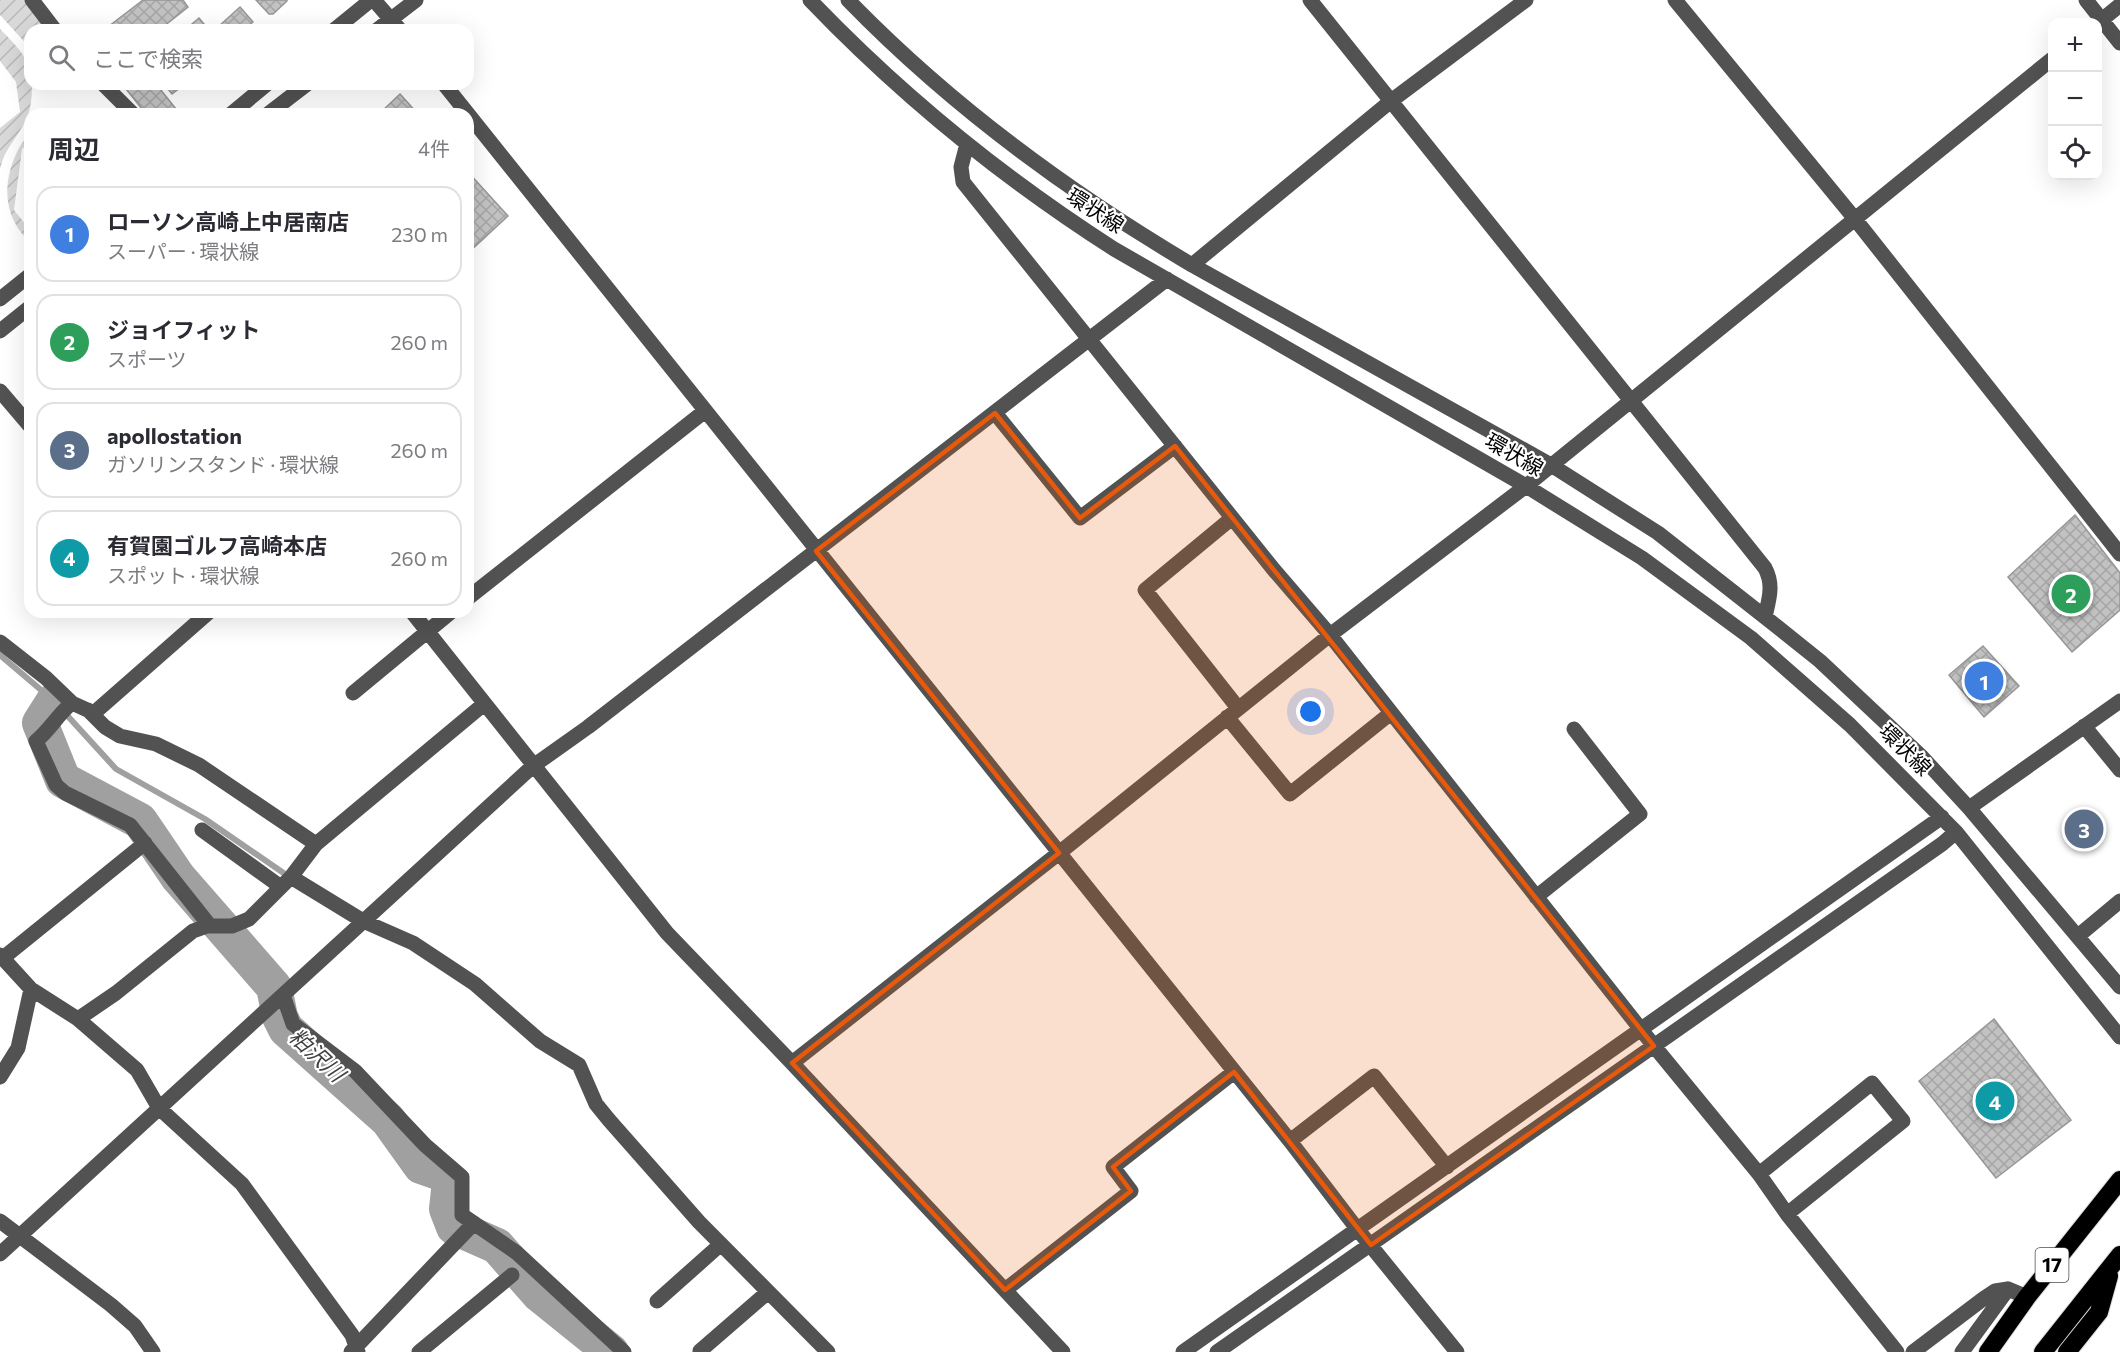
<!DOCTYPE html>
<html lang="ja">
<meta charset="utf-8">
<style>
body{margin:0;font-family:Commissioner,"Noto Sans JP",sans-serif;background:#f2f2f3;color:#2b2b33}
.controls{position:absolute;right:18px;top:18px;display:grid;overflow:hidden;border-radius:12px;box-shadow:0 6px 24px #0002}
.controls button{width:54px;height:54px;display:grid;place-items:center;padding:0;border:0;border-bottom:2px solid #e1e1e2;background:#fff;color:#2b2b33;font:30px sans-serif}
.you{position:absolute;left:1311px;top:712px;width:21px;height:21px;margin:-15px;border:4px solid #fff;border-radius:50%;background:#1a73e8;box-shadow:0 0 0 9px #1a73e833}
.badge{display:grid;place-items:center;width:39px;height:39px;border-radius:50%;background:#111827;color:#fff;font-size:20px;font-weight:700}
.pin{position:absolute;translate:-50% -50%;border:3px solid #fff;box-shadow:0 2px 6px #0006}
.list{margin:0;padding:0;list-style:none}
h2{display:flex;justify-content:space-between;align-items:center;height:78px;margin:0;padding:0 24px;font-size:26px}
h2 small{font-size:20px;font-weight:400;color:#7c7c81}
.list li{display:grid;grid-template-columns:39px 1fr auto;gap:18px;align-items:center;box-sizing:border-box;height:96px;margin:0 12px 12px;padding:0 12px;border:2px solid #e1e1e2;border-radius:18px}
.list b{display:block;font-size:22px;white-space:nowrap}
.list p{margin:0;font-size:20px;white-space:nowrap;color:#7c7c81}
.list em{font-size:20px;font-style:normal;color:#7c7c81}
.icon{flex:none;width:33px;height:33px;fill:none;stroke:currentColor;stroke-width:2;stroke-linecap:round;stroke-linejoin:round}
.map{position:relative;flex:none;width:2120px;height:1352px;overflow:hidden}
.search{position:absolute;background:#fff;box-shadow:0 6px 24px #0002;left:24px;top:24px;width:450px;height:66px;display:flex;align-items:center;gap:15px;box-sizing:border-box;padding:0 21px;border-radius:18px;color:#7c7c81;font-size:22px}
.panel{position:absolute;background:#fff;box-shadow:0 6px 24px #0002;left:24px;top:108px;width:450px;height:510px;border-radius:18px}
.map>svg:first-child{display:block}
.garden{fill:url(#garden-furrows)}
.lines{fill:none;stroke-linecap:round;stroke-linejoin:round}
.stream{stroke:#a0a0a0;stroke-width:6}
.river{stroke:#a0a0a0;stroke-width:36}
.building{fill:url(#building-cross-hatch);stroke:#969696;stroke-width:1.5}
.highway-casing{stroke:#dbdbdb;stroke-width:20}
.minor{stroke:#525252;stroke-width:15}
.highway{stroke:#000;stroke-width:18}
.marked{fill:#e8590c;fill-opacity:0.2;stroke:#e8590c;stroke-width:4.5;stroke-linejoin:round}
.labels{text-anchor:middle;stroke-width:4.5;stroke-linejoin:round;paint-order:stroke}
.shield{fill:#fff;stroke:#4c4c4c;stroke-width:1.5}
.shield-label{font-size:20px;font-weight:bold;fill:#000}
.street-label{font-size:21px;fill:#000;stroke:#fff}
.water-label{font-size:22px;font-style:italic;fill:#414141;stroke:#fff}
</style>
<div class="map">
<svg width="2120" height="1352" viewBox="0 0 2120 1352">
<defs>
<pattern id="garden-furrows" width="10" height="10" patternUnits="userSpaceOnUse" patternTransform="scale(1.5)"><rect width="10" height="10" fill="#d9d9d9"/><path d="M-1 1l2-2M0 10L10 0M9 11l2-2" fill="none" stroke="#b8b8b8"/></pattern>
<pattern id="building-cross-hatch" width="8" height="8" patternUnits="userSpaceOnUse" patternTransform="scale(1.5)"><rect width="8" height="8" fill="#c2c2c2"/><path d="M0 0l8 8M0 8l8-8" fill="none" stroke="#a5a5a5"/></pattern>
</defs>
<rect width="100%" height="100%" fill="#fff"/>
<path class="garden" d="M0,0h26l23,30h-19v18l-30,-33z
M0,29c9,9 18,18 25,29 9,13 9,47 1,62 -8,17 -22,29 -26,49v-41l20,-16 -4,-30 -16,-21z
M30,132v10l-8,7 -8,61 16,20v3l-5,4c-22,-24 -22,-56 -8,-85 3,-7 9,-13 13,-20z"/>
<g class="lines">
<path class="stream" d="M0,655l54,46 62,68 89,50 80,55"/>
<path class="river" d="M54,701l-14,22 23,57 77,41 38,56 96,110 6,30 6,12 102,91 33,46 20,7 9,8 -3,28 7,18 43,19 42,48 72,58"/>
</g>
<path class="building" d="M143,0h40l5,7 -29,23h-55z
M256,0h31v1l-14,13h-4z
M240,7l13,15 -9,8h-22l-3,-4z
M199,18l10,12h-24z
M122,84h34l20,25 -6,5h-24z
M164,84h21l-13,10z
M400,94l18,20h-39z
M468,172l40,44 -40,37z
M2075,515l45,58v37l-48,42 -64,-75z
M1983,646l36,40 -35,31 -35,-42z
M1994,1019l77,101 -75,58 -77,-97z"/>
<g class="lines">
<defs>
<path id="highway" d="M1988,1352l39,-55 93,-117
M2043,1352l77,-97
M2067,1352l32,-40 10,-36"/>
</defs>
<use href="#highway" class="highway-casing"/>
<path class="minor" d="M32,0l23,30
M374,0l26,30
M810,0c91,95 193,178 304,249l412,237 116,72 109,80 99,87 106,107 164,205
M848,0c102,105 219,191 344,265l359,200 107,68 107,84 55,44 102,96 47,51 151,179
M1310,0l455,568c9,17 4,31 0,49
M1675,0l180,219 265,335
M2086,0l34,43
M2098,23l22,-18
M334,30l37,-30
M377,30l39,-30
M103,84l30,30
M444,84l24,30
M231,114l36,-30
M268,114l39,-30
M468,114l822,1027 68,89 99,122
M967,144l-6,23 2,15 311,388 56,65 324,411 105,128 28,40 110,138
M1192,265l199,-164 135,-101
M0,299l30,-24
M0,331l30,-24
M0,391l30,35
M995,413l85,105 95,-72
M1232,518l-87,72 93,118
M468,598l237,-187
M412,612l255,321 125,130 271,289
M0,642l46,36 26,25 22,10 115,-101
M353,693l98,-81
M72,703c-15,12 -21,26 -36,38l20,44 9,8 65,32 80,101
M88,710l17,17 15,9 36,8 43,21 117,79
M1227,717l63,77 101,-81
M2084,726l36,44
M1969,808l151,-107
M202,830l79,57
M291,877l25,-33 168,-140
M1536,897l104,-83 -66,-85
M2078,936l42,-35
M0,955l31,34 47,30 59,51 22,38 83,76 110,151 6,17
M3,958l142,-115
M283,995l10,29 62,47 70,74 37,32v38l55,38 107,99
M78,1019l38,-26 77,-62 14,-5h25l17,-7 42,-42 72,44 50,22 62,41 65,57 39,24 17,39 13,16 90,102 129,130
M792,1063l267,-210 271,-218 196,-149 526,-427
M0,1077l18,-29 13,-59
M1290,1141l84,-65 73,91
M1759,1174l113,-91 31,38 -116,93
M0,1221l111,84 24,21 18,26
M0,1254l533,-488 55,-39 579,-448
M1005,1290l126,-99 -18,-24 121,-95
M657,1301l64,-57
M700,1351l68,-59
M351,1352l123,-129
M419,1352l93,-77
M1183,1352l759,-535
M1217,1352l725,-508 14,-12
M1913,1352l70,-53 12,-8 13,-2
M1962,1352l46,-63 19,8"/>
<use href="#highway" class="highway"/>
</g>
<path class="marked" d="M995,413l85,105 95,-72 479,600 -283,199 -137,-173 -121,95 18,24 -126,99 -213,-227 267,-210 -243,-302z"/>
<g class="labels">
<rect class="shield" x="2035.5" y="1248" width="33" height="34" rx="4.5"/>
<g class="shield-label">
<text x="2052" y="1272">17</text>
</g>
<g class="street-label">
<text transform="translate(1095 211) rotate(33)" y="7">環状線</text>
<text transform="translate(1514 455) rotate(30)" y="7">環状線</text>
<text transform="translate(1905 750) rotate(45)" y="7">環状線</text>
</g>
<g class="water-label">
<text transform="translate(317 1055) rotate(43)" y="8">粕沢川</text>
</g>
</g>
</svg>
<div class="controls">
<button>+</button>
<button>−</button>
<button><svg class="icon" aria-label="locate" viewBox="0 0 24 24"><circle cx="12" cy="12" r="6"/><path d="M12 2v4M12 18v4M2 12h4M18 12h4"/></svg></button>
</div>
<div class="you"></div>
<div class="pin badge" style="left:1984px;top:681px;background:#3f7fe0">1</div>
<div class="pin badge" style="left:2071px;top:594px;background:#2e9e5b">2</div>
<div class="pin badge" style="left:2084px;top:829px;background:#5c6f8a">3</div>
<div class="pin badge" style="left:1995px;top:1101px;background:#0f9aa8">4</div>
<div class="search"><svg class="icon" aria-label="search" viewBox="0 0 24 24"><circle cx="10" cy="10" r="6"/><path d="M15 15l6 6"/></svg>ここで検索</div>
<section class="panel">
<h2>周辺<small>4件</small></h2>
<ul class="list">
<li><span class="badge" style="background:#3f7fe0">1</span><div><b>ローソン高崎上中居南店</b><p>スーパー · 環状線</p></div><em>230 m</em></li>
<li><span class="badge" style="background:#2e9e5b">2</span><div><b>ジョイフィット</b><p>スポーツ</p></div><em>260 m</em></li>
<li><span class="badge" style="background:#5c6f8a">3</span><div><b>apollostation</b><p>ガソリンスタンド · 環状線</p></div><em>260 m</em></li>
<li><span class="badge" style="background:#0f9aa8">4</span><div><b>有賀園ゴルフ高崎本店</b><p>スポット · 環状線</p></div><em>260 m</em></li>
</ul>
</section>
</div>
